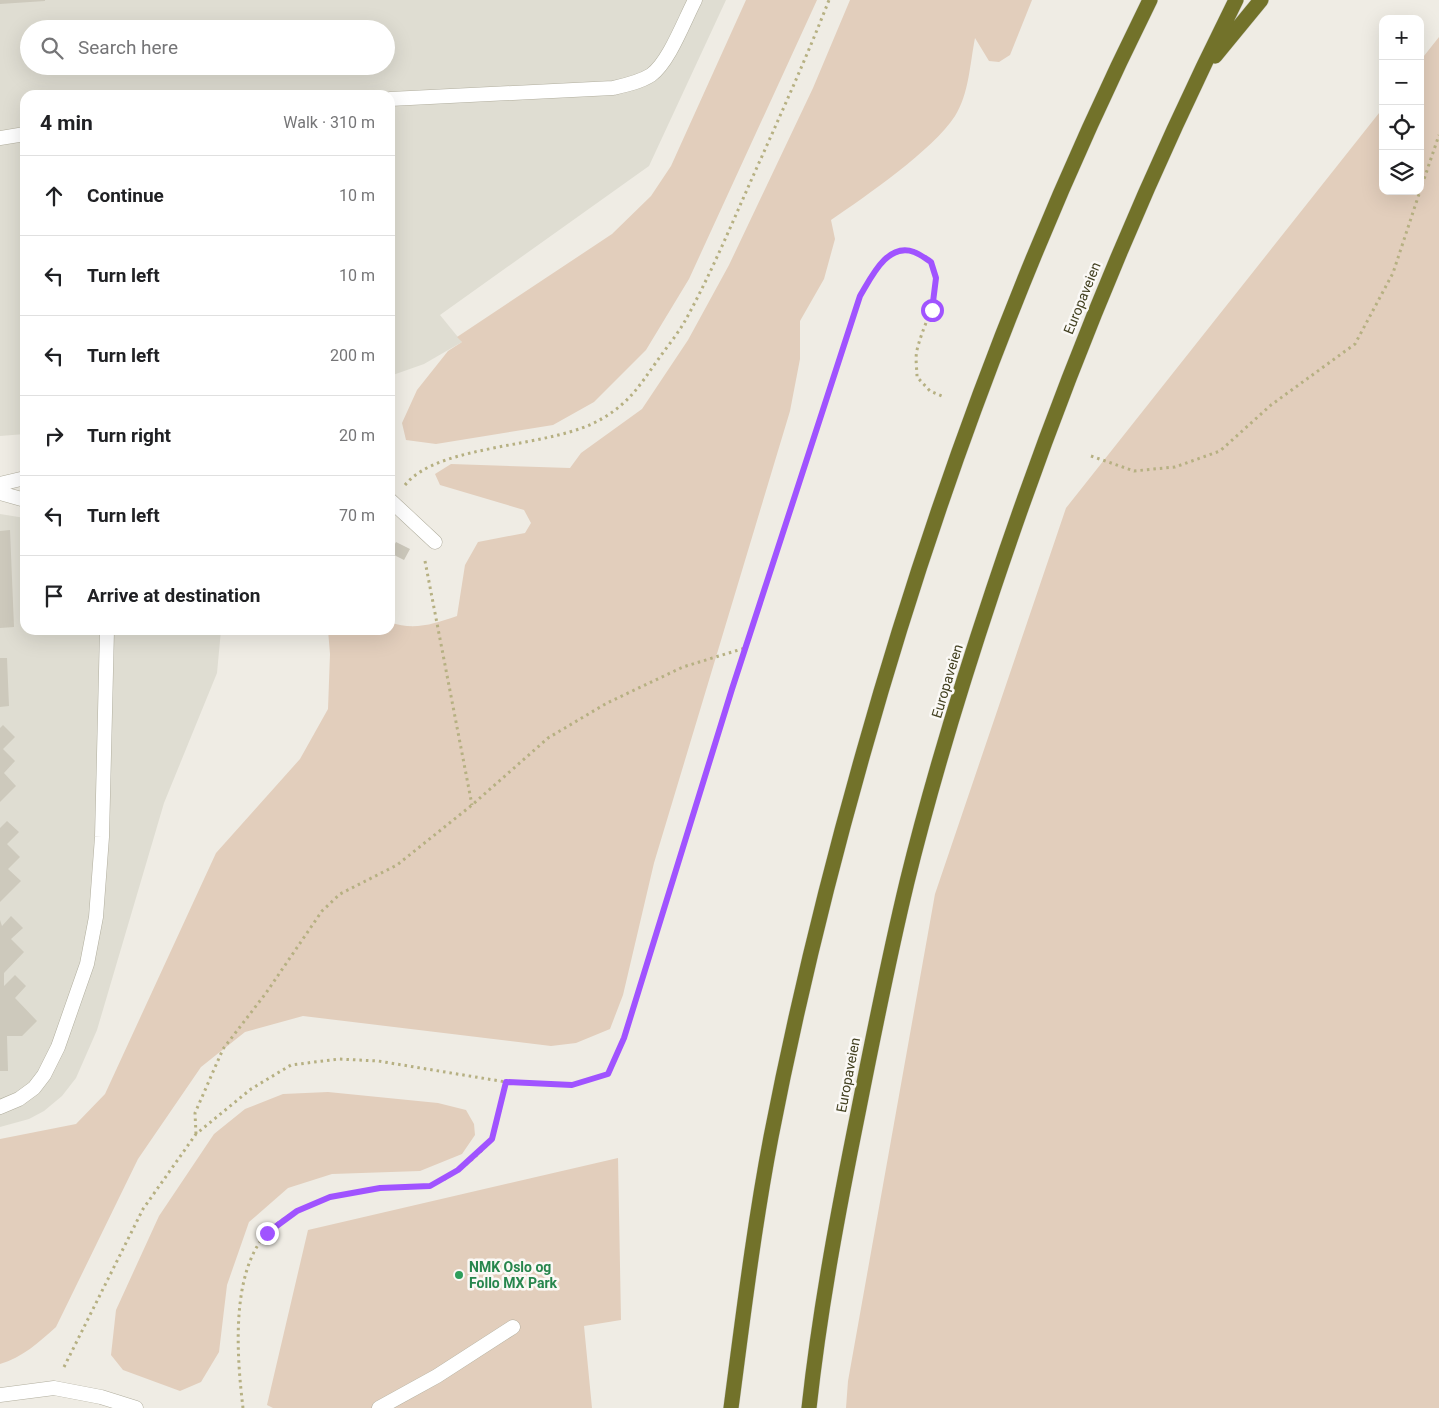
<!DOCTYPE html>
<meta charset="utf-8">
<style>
body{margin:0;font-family:Roboto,sans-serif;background:#f6f6f6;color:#202124}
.controls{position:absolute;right:15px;top:15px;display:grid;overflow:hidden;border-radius:10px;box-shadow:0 5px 20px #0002}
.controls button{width:45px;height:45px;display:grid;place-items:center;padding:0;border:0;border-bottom:1px solid #e0e0e0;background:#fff;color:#202124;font:25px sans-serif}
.stop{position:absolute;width:15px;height:15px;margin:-11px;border:4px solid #a053ff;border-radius:50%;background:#fff}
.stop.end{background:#a053ff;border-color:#fff;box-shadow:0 1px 5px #0008}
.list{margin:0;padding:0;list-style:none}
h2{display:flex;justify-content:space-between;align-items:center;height:65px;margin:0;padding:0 20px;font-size:21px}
h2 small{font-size:16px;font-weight:400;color:#757577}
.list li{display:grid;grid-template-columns:32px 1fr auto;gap:15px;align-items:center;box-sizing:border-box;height:80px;padding:0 20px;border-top:1px solid #e0e0e0}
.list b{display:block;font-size:19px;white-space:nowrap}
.list em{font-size:16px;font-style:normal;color:#757577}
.icon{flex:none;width:28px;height:28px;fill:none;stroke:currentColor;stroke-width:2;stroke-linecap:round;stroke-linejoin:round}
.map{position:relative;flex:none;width:1439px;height:1408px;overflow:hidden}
.search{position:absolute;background:#fff;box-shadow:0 5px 20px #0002;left:20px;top:20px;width:375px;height:55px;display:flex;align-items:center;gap:12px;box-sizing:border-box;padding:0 18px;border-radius:28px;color:#757577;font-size:19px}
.panel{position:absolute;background:#fff;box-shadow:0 5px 20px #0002;left:20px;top:90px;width:375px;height:545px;border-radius:15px}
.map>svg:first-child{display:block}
.built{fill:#dfddd2;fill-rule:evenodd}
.green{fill:#e2cebc}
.building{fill:#cdc9bc}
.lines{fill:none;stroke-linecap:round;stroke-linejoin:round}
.service-casing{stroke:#b1ae9e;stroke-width:15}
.motorway-casing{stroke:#cacac1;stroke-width:16}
.path{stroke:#b6b082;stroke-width:3;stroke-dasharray:2.5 4;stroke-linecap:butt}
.service{stroke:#fff;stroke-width:14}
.motorway{stroke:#72722a;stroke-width:15}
.route{stroke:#a053ff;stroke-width:6}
.leisure-dot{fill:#2e9e5b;stroke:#fbf9f6;stroke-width:2}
.labels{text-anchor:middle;stroke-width:5;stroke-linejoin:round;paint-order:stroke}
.street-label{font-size:14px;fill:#434121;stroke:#fbf9f6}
.leisure-label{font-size:14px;font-weight:bold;fill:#27864d;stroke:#fbf9f6;text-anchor:start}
</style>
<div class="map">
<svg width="1439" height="1408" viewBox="0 0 1439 1408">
<rect width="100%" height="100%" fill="#efece4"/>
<path class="built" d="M0,0h726l-77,166 -209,149 22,27 -38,22 -34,12v-281h-365v339l-25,2zM29,29h357v37h-357z
M0,514l25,4v112h196l-4,43 -53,130 -67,227 -21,48 -14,18 -18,15 -15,8 -29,8z"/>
<path class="green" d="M746,0h71l-128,279 -43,71 -52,52 -41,23 -117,19 -30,-4 -4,-17 15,-33 31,-39 14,-9 -5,-5 155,-103 39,-38 20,-30z
M850,0h182l-22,55 -11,7 -10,-1 -14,-23c-5,25 -6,56 -20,78 -22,34 -89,80 -124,104l4,19 -11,40 -24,42v38l-10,52 -136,452 -31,132 -13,34 -34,14 -25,3 -248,-30 -58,16 -44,35 -63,92 -82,168c-17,15 -34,31 -56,37v-225l76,-15 29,-30 111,-241 84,-94 28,-50 2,-55 -2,-24h62v-8c23,9 44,2 67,-6l8,-51 13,-23 47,-9 6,-10 -7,-13 -84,-25 -5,-11 16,-10 119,4 11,-15 61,-44 46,-69 41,-75 84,-177z
M1439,37v1371h-593l2,-27 87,-487 131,-386 317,-400v83h37v-130z
M328,1092l110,11 28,7 8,14 1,11 -13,19 -42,17 -88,3 -44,14 -39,34 -22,63 -8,67 -18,30 -21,9 -57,-21 -12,-15 5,-45 43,-94 55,-82 31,-25 38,-15z
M618,1158l3,162 -37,6 8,82h-319l-6,-3 41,-175z"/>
<path class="building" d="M0,0h45v1l-45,3z
M10,530l4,97 -14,1v-97z
M396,542l14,7 -6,11 -14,-7z
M0,658h7l2,48 -9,1z
M3,725l12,12 -12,12 12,12 -11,12 12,13 -16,16v-74z
M7,821l12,11 -12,12 13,13 -12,12 13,12 -21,21v-74z
M11,916l12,12 -12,11 13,13 -20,21v13l11,-11 11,11 -11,12 22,23 -15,15h-15l1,35h-8v-151l2,6z"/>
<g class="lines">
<defs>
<path id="service" d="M390,99l223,-11c13,-3 27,-6 38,-13 18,-13 33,-54 44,-75
M0,138l25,-4
M0,484l25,-6
M0,493l25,7
M390,500l45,42
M0,1107l19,-8 15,-11 10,-13 14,-28 29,-83 9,-47 6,-80 5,-207
M0,1395l54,-7 47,9 35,11
M379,1408l58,-32 76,-49"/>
<path id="motorway" d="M1215,56l46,-56
M731,1408c12,-91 23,-182 40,-271 25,-129 56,-256 92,-383 73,-260 167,-512 287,-754
M809,1408c11,-101 30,-201 50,-300 15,-76 30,-151 48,-226 24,-98 54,-196 86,-292 68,-204 147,-398 243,-590"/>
</defs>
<use href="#service" class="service-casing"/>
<use href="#motorway" class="motorway-casing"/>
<path class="path" d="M1420,191l19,-56
M1091,456l43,15 41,-4 45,-16 51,-46 84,-61 38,-71 27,-82
M405,485c35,-43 149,-36 198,-67 26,-15 37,-33 54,-57 9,-13 20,-26 28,-40 26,-47 47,-98 69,-147 26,-58 52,-115 75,-174
M425,561l47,244
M196,1134l-1,-21 28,-64 43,-56 56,-82 18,-17 57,-29 75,-60 76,-67 59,-35 76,-36 62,-19
M64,1367l79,-158 53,-75 55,-45 40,-24 48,-6 39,2 128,21 66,3 36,-11 16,-36 108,-349 128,-393c11,-18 27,-54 54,-44 6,2 12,7 17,11 12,35 -6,54 -14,87 -2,8 0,19 0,27l13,14 12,5
M243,1408c-6,-50 -13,-135 24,-175 29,-30 72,-39 111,-44 16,-3 36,1 52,-4 22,-6 46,-28 61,-44 5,-7 12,-47 15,-59"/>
<use href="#service" class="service"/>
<use href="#motorway" class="motorway"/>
</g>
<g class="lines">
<path class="route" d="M267,1233l30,-22 33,-14 50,-9 50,-2 28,-16 34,-31 14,-57 66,3 36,-11 16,-36 108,-349 128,-393c11,-18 27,-54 54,-44 6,2 12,7 17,10l5,16 -4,32"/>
</g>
<circle class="leisure-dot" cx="459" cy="1275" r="5"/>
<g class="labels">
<g class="street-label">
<text transform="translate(1082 298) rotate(-68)" y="5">Europaveien</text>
<text transform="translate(947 681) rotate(-73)" y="5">Europaveien</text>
<text transform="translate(848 1075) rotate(-79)" y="5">Europaveien</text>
</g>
<g class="leisure-label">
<text x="469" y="1272">NMK Oslo og<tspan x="469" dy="16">Follo MX Park</tspan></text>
</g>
</g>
</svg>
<div class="controls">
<button>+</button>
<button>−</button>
<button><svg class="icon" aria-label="locate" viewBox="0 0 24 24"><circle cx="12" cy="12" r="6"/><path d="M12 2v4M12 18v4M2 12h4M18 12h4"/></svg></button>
<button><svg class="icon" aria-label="layers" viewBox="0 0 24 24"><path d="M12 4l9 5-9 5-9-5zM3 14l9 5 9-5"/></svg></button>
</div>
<div class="stop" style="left:932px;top:310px"></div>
<div class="stop end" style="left:267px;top:1233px"></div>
<div class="search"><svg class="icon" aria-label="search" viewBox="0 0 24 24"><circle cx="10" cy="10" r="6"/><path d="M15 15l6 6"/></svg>Search here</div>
<section class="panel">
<h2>4 min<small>Walk · 310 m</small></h2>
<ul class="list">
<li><svg class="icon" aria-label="ahead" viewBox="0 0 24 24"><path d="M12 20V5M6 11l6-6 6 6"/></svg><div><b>Continue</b></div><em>10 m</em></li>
<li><svg class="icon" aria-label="left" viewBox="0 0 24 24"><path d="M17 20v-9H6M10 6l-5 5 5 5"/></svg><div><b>Turn left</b></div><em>10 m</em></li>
<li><svg class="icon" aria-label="left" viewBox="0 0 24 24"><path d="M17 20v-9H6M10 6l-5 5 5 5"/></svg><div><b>Turn left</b></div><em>200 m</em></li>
<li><svg class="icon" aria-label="right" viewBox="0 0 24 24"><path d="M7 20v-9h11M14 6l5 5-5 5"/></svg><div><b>Turn right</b></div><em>20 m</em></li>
<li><svg class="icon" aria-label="left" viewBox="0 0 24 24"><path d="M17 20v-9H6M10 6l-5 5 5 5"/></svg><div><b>Turn left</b></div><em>70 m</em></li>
<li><svg class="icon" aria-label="arrive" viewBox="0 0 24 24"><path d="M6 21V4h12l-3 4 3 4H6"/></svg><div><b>Arrive at destination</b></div></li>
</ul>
</section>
</div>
